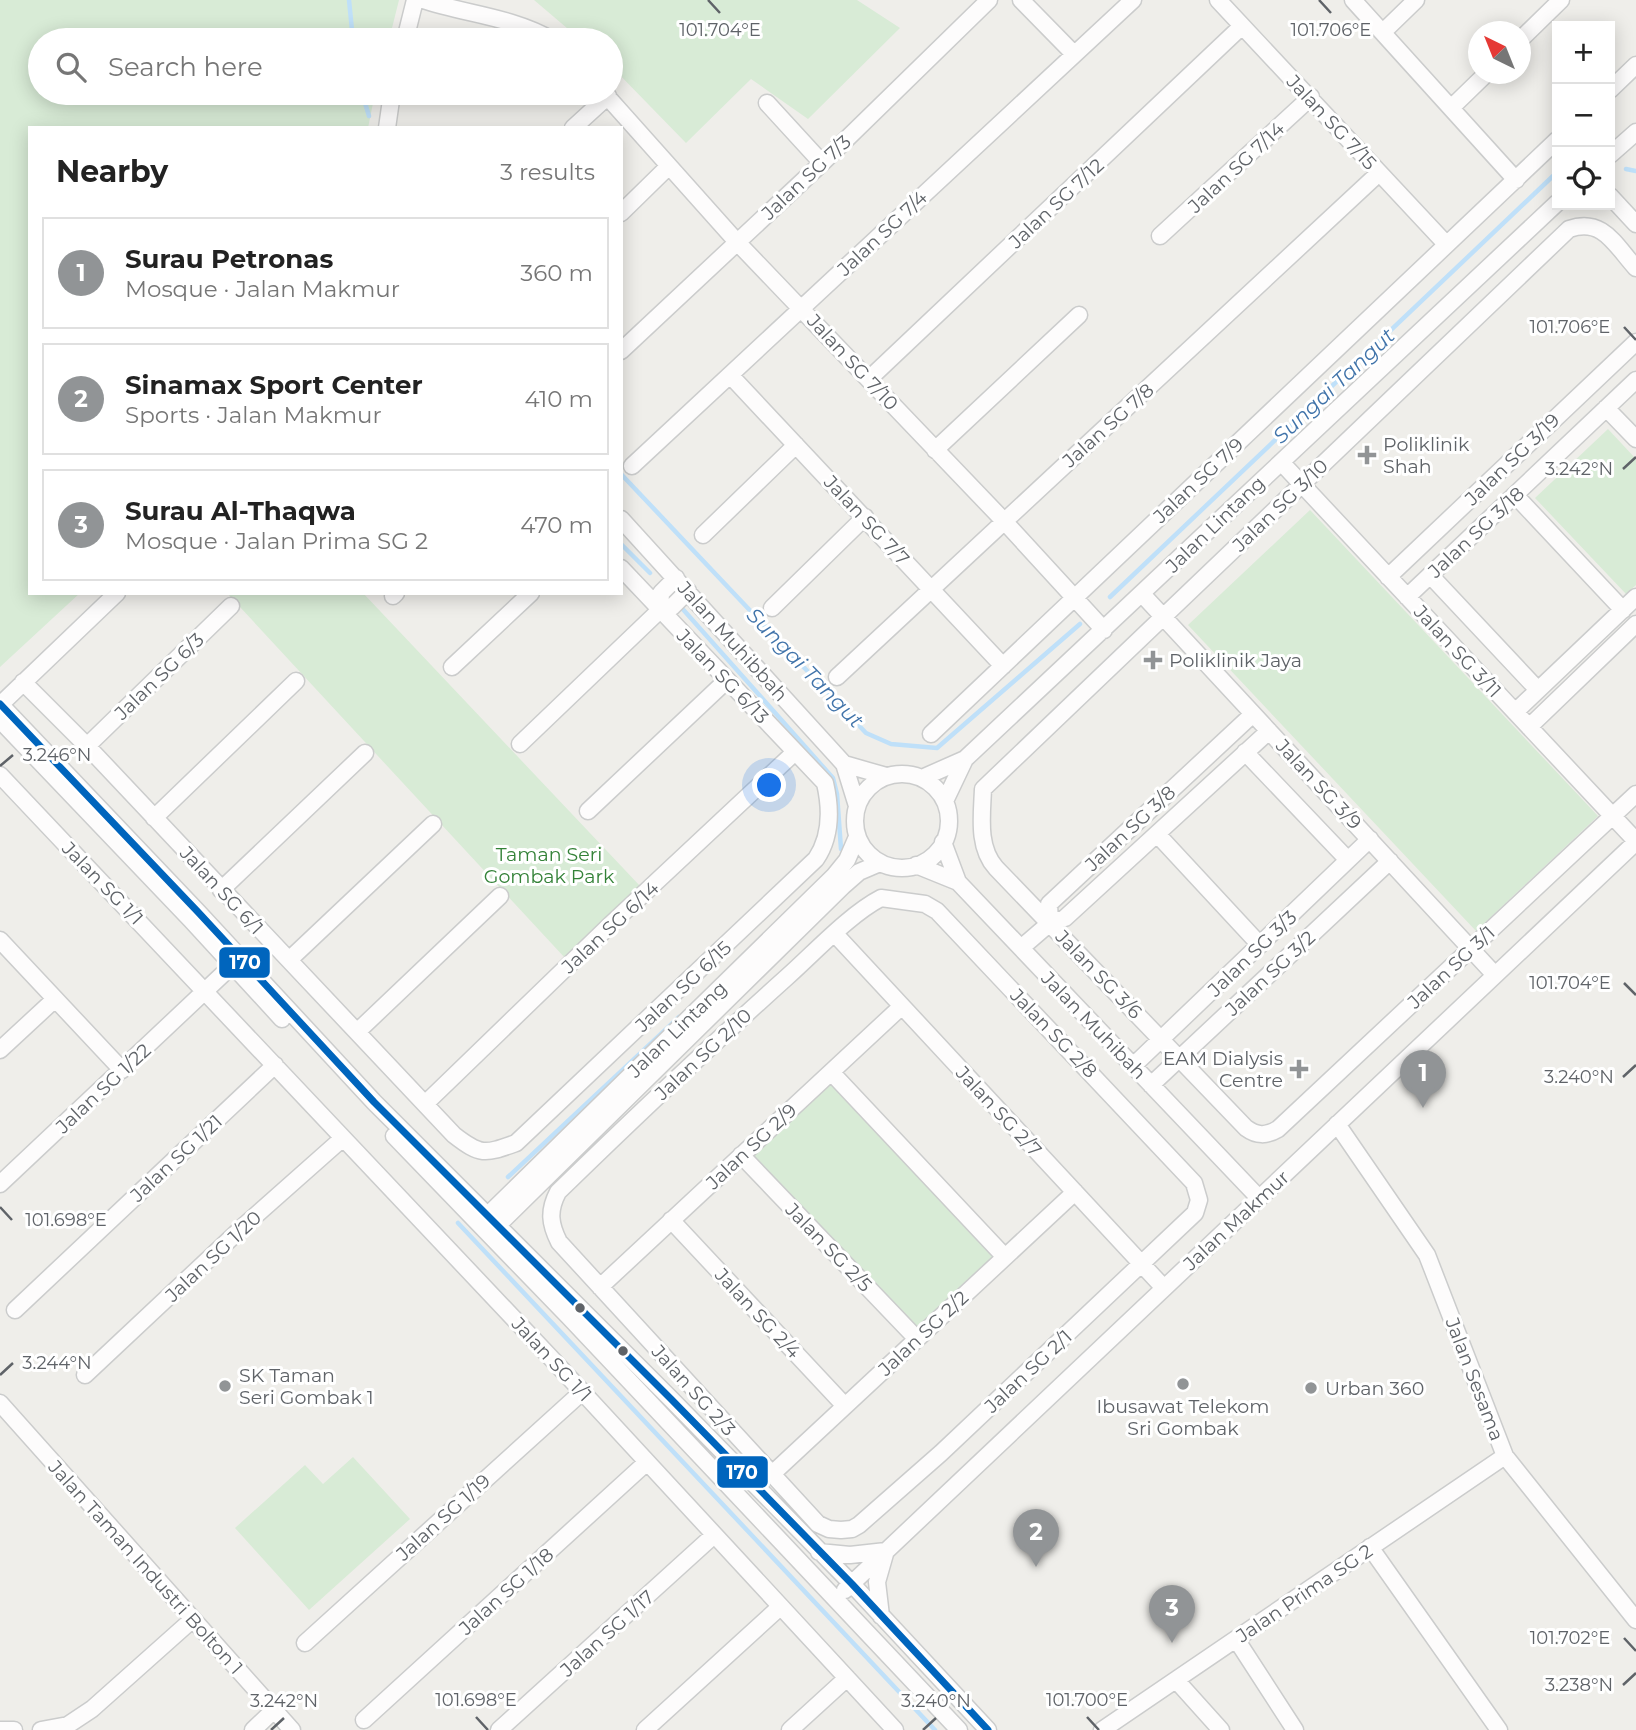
<!DOCTYPE html>
<meta charset="utf-8">
<style>
body{margin:0;font-family:Montserrat,sans-serif;background:#f2f2f2;color:#222}
.controls{position:absolute;right:21px;top:21px;display:grid;overflow:hidden;border-radius:0px;box-shadow:0 4px 18px #0003}
.controls button{width:63px;height:63px;display:grid;place-items:center;padding:0;border:0;border-bottom:2px solid #e0e0e0;background:#fff;color:#222;font:35px sans-serif}
.compass{position:absolute;left:1468px;top:21px;width:63px;height:63px;border-radius:50%;background:#fff;box-shadow:0 4px 18px #0003;rotate:317deg}
.you{position:absolute;left:770px;top:786px;width:24px;height:24px;margin:-18px;border:5px solid #fff;border-radius:50%;background:#1a73e8;box-shadow:0 0 0 10px #1a73e833}
.badge{display:grid;place-items:center;width:46px;height:46px;border-radius:50%;background:#919496;color:#fff;font-size:23px;font-weight:700}
.pin{position:absolute;translate:-50% -58px;filter:drop-shadow(0 2px 4px #0008)}
.pin::after{content:'';position:absolute;top:37px;width:24px;height:21px;background:inherit;clip-path:polygon(0 0,100% 0,50% 100%)}
.list{margin:0;padding:0;list-style:none}
h2{display:flex;justify-content:space-between;align-items:center;height:91px;margin:0;padding:0 28px;font-size:30px}
h2 small{font-size:23px;font-weight:400;color:#767676}
.list li{display:grid;grid-template-columns:46px 1fr auto;gap:21px;align-items:center;box-sizing:border-box;height:112px;margin:0 14px 14px;padding:0 14px;border:2px solid #e0e0e0;border-radius:0px}
.list b{display:block;font-size:26px;white-space:nowrap}
.list p{margin:0;font-size:23px;white-space:nowrap;color:#767676}
.list em{font-size:23px;font-style:normal;color:#767676}
.icon{flex:none;width:38px;height:38px;fill:none;stroke:currentColor;stroke-width:2;stroke-linecap:round;stroke-linejoin:round}
.map{position:relative;flex:none;width:1636px;height:1730px;overflow:hidden}
.search{position:absolute;background:#fff;box-shadow:0 4px 18px #0003;left:28px;top:28px;width:595px;height:77px;display:flex;align-items:center;gap:18px;box-sizing:border-box;padding:0 24px;border-radius:38px;color:#767676;font-size:26px}
.panel{position:absolute;background:#fff;box-shadow:0 4px 18px #0003;left:28px;top:126px;width:595px;height:469px;border-radius:0px}
.map>svg:first-child{display:block}
.green{fill:#d8ebd6}
.lines{fill:none;stroke-linecap:round;stroke-linejoin:round}
.stream{stroke:#bfe0f9;stroke-width:4.5}
.minor-casing{stroke:#cbcccc;stroke-width:19}
.minor{stroke:#fdfcfc;stroke-width:16}
.bus-1-casing{stroke:#fff;stroke-width:12}
.bus-1{stroke:#0065bd;stroke-width:7}
.ticks{fill:none;stroke:#5f6368;stroke-width:2.5}
.poi-dot{fill:#919496;stroke:#fff;stroke-width:2.5}
.bus-dot{fill:#5f6368;stroke:#fff;stroke-width:2.5}
.labels{text-anchor:middle;stroke-width:6;stroke-linejoin:round;paint-order:stroke}
.street-label{font-size:19px;fill:#5f6368;stroke:#fff}
.poi-label{font-size:19px;fill:#5f6368;stroke:#fff;text-anchor:start}
.park-label{font-size:19px;fill:#348238;stroke:#fff}
.water-label{font-size:21px;font-style:italic;fill:#4174aa;stroke:#fff}
.ticks-label{font-size:18px;text-anchor:middle;fill:#5f6368;stroke:#fff;stroke-width:6;stroke-linejoin:round;paint-order:stroke}
.line-badge{stroke:#fff;stroke-width:2.5}
.badge-label{font-size:19px;text-anchor:middle;font-weight:bold;fill:#fff}
</style>
<div class="map">
<svg width="1636" height="1730" viewBox="0 0 1636 1730">
<rect width="100%" height="100%" fill="#efeeea"/>
<path class="green" d="M0,0h399l-10,40h-349v53h335l-7,35h-338v465h50l-80,74z
M534,0h323l43,28 -92,91 -57,-40 -65,64 -75,-77v-26h-30z
M1608,429l28,30v126l-10,9 -91,-96z
M1310,510l288,306 -122,115 -288,-306z
M227,593h136l278,294 -76,71z
M831,1072l174,185 -88,82 -176,-184z
M353,1457l57,62 -101,91 -74,-82 70,-63 18,19z"/>
<g class="lines">
<path class="stream" d="M349,0l4,40
M362,93l7,23
M1626,169l10,2
M621,474l245,259 25,11 46,4 143,-124
M621,544l29,29
M1110,597l443,-421 4,-1
M680,606l153,172 4,16 4,55
M508,1177l171,-160
M458,1223l477,507"/>
<defs>
<path id="minor" d="M423,0c42,14 90,17 129,40
M1021,0l52,53
M1218,0l228,244
M1353,0l163,180
M1383,32l33,-32
M405,40l10,-40
M1520,40l41,-40
M1610,90l26,-25
M604,93l133,149 267,279 100,109
M767,103l55,60
M1451,108l35,-34
M387,128l5,-35
M573,128l35,-32
M1610,155l26,-23
M1610,196l26,28
M621,213l48,-47
M1160,236l151,-139
M1636,268c-21,-23 -33,-51 -67,-39l-586,560c-1,26 -6,58 13,79l250,260c11,8 20,8 32,1l358,-335
M621,351l201,-188 167,-163
M730,375l273,291
M869,379l373,-353
M1606,408l30,31
M935,450l144,-135
M1281,462l355,379
M632,466l501,-466
M1515,495l108,115
M621,519l223,245 13,42
M703,535l93,-90
M1430,575l108,115
M1388,577l248,-235
M1142,594l353,381
M393,596l3,-3
M1407,597l229,-217
M772,608l93,-91
M660,610l1,-17 15,-15
M452,667l79,-74
M837,677l542,-504
M23,682l64,64 367,389c27,21 31,19 62,8l300,-284c15,-22 15,-50 9,-76l-204,-215
M0,704l198,208 176,190 297,297 181,185 136,146
M0,705l117,-112
M1515,712l121,-115
M0,720l191,200 91,99
M1529,727l107,-103
M931,734l626,-594
M520,744l140,-134 12,-3 16,-16
M87,746l144,-140
M1245,752l103,108
M844,764l42,12
M855 821a47 47 0 1 1 94 0a47 47 0 1 1-94 0Z
M0,775l552,584 343,371
M922,778l43,-19 592,-556
M945,801l20,-42
M588,811l139,-131
M154,818l142,-137
M1157,834l103,111
M943,842l15,40 301,316
M916,865l42,17
M221,890l144,-137
M881,898l44,6 12,7 257,272 5,17 -4,13 -254,240 -82,72 -7,4 -11,1 -12,-1 -11,-5 -259,-282c-9,-18 -11,-31 -1,-50 75,-73 151,-145 229,-215 27,-24 63,-63 94,-79z
M1050,923l-1,-19 204,-190
M835,934l329,354
M0,940l122,130
M1021,948l29,-25 15,-5 204,-187
M289,960l144,-136
M358,1031l142,-135
M0,1050l55,-51
M1133,1066l237,-227
M831,1072l174,185
M1151,1085l239,-224
M426,1103l183,-177 186,-174
M1337,1124l90,131 78,201 131,164
M394,1136l175,181 390,413
M741,1155l176,184
M0,1184l240,-226
M488,1215l346,-339 13,-16 10,-23
M671,1220l174,186
M498,1225l345,-339 16,-14 21,-9
M600,1287l302,-281
M15,1310l260,-245
M85,1375l161,-151 97,-86
M0,1403l292,327
M771,1475l304,-283
M1370,1547l129,183
M819,1552l31,3 36,-4
M845,1590l791,-748
M881,1616l-4,-34 8,-28
M1236,1639l59,91
M305,1643l277,-251
M1176,1680l45,50
M364,1720l283,-258
M0,1730h14
M41,1730l27,-5 24,-16 101,-90
M253,1730l21,-20
M499,1730l215,-195
M645,1730l135,-123
M790,1730l57,-52
M1102,1730l403,-274"/>
</defs>
<use href="#minor" class="minor-casing"/>
<use href="#minor" class="minor"/>
<defs>
<path id="bus-1" d="M0,704l198,208 176,190 297,297 181,185 136,146"/>
</defs>
<use href="#bus-1" class="bus-1-casing"/>
<use href="#bus-1" class="bus-1"/>
</g>
<path class="ticks" d="M708,0l12,13M1319,0l12,13M1624,327l12,13M1623,469l13,-12M0,766l13,-11M1624,983l12,12M1623,1077l13,-12M0,1207l12,13M0,1375l13,-12M1624,1638l12,13M1623,1685l13,-12M476,1717l12,13M1087,1717l12,13M271,1730l13,-12M923,1730l13,-12"/>
<g class="poi-dot">
<path d="M1363.5 444.5h7v7h7v7h-7v7h-7v-7h-7v-7h7z"/>
<path d="M1149.5 649.5h7v7h7v7h-7v7h-7v-7h-7v-7h7z"/>
<path d="M1295.5 1058.5h7v7h7v7h-7v7h-7v-7h-7v-7h7z"/>
<circle cx="1183" cy="1384" r="7"/>
<circle cx="225" cy="1386" r="7"/>
<circle cx="1311" cy="1388" r="7"/>
</g>
<g class="bus-dot">
<circle cx="580" cy="1308" r="6"/>
<circle cx="623" cy="1351" r="6"/>
</g>
<g class="labels">
<g class="street-label">
<text transform="translate(1332 122) rotate(47)" y="7">Jalan SG 7/15</text>
<text transform="translate(1236 167) rotate(-43)" y="7">Jalan SG 7/14</text>
<text transform="translate(806 177) rotate(-43)" y="7">Jalan SG 7/3</text>
<text transform="translate(1056 203) rotate(-43)" y="7">Jalan SG 7/12</text>
<text transform="translate(882 233) rotate(-43)" y="7">Jalan SG 7/4</text>
<text transform="translate(853 362) rotate(47)" y="7">Jalan SG 7/10</text>
<text transform="translate(1108 425) rotate(-42)" y="7">Jalan SG 7/8</text>
<text transform="translate(1512 459) rotate(-44)" y="7">Jalan SG 3/19</text>
<text transform="translate(1198 480) rotate(-43)" y="7">Jalan SG 7/9</text>
<text transform="translate(1280 505) rotate(-44)" y="7">Jalan SG 3/10</text>
<text transform="translate(867 520) rotate(47)" y="7">Jalan SG 7/7</text>
<text transform="translate(1215 524) rotate(-44)" y="7">Jalan Lintang</text>
<text transform="translate(1476 532) rotate(-43)" y="7">Jalan SG 3/18</text>
<text transform="translate(733 641) rotate(48)" y="7">Jalan Muhibbah</text>
<text transform="translate(1458 651) rotate(47)" y="7">Jalan SG 3/11</text>
<text transform="translate(159 676) rotate(-44)" y="7">Jalan SG 6/3</text>
<text transform="translate(723 676) rotate(46)" y="7">Jalan SG 6/13</text>
<text transform="translate(1319 784) rotate(47)" y="7">Jalan SG 3/9</text>
<text transform="translate(1130 828) rotate(-43)" y="7">Jalan SG 3/8</text>
<text transform="translate(103 883) rotate(46)" y="7">Jalan SG 1/1</text>
<text transform="translate(222 890) rotate(47)" y="7">Jalan SG 6/1</text>
<text transform="translate(610 927) rotate(-43)" y="7">Jalan SG 6/14</text>
<text transform="translate(1252 953) rotate(-44)" y="7">Jalan SG 3/3</text>
<text transform="translate(1451 967) rotate(-43)" y="7">Jalan SG 3/1</text>
<text transform="translate(1270 973) rotate(-43)" y="7">Jalan SG 3/2</text>
<text transform="translate(1099 974) rotate(46)" y="7">Jalan SG 3/6</text>
<text transform="translate(683 986) rotate(-43)" y="7">Jalan SG 6/15</text>
<text transform="translate(1094 1025) rotate(46)" y="7">Jalan Muhibah</text>
<text transform="translate(677 1029) rotate(-44)" y="7">Jalan Lintang</text>
<text transform="translate(1054 1033) rotate(46)" y="7">Jalan SG 2/8</text>
<text transform="translate(703 1054) rotate(-43)" y="7">Jalan SG 2/10</text>
<text transform="translate(103 1088) rotate(-43)" y="7">Jalan SG 1/22</text>
<text transform="translate(999 1111) rotate(47)" y="7">Jalan SG 2/7</text>
<text transform="translate(751 1146) rotate(-43)" y="7">Jalan SG 2/9</text>
<text transform="translate(176 1158) rotate(-43)" y="7">Jalan SG 1/21</text>
<text transform="translate(1236 1220) rotate(-43)" y="7">Jalan Makmur</text>
<text transform="translate(829 1247) rotate(46)" y="7">Jalan SG 2/5</text>
<text transform="translate(213 1256) rotate(-43)" y="7">Jalan SG 1/20</text>
<text transform="translate(758 1313) rotate(47)" y="7">Jalan SG 2/4</text>
<text transform="translate(923 1333) rotate(-43)" y="7">Jalan SG 2/2</text>
<text transform="translate(552 1359) rotate(47)" y="7">Jalan SG 1/1</text>
<text transform="translate(1028 1371) rotate(-43)" y="7">Jalan SG 2/1</text>
<text transform="translate(1475 1379) rotate(69)" y="7">Jalan Sesama</text>
<text transform="translate(694 1390) rotate(48)" y="7">Jalan SG 2/3</text>
<text transform="translate(443 1517) rotate(-42)" y="7">Jalan SG 1/19</text>
<text transform="translate(146 1567) rotate(48)" y="7">Jalan Taman Industri Bolton 1</text>
<text transform="translate(506 1591) rotate(-42)" y="7">Jalan SG 1/18</text>
<text transform="translate(1304 1593) rotate(-34)" y="7">Jalan Prima SG 2</text>
<text transform="translate(607 1633) rotate(-42)" y="7">Jalan SG 1/17</text>
</g>
<g class="poi-label">
<text x="1383" y="451">Poliklinik<tspan x="1383" dy="22">Shah</tspan></text>
<text x="1169" y="667">Poliklinik Jaya</text>
<text x="1283" y="1065" text-anchor="end">EAM Dialysis<tspan x="1283" dy="22">Centre</tspan></text>
<text x="239" y="1382">SK Taman<tspan x="239" dy="22">Seri Gombak 1</tspan></text>
<text x="1325" y="1395">Urban 360</text>
<text x="1183" y="1413" text-anchor="middle">Ibusawat Telekom<tspan x="1183" dy="22">Sri Gombak</tspan></text>
</g>
<g class="park-label">
<text x="549" y="861">Taman Seri<tspan x="549" dy="22">Gombak Park</tspan></text>
</g>
<g class="water-label">
<text transform="translate(1334 386) rotate(-43)" y="7">Sungai Tangut</text>
<text transform="translate(805 668) rotate(46)" y="7">Sungai Tangut</text>
</g>
</g>
<g class="ticks-label">
<text x="720" y="36">101.704°E</text>
<text x="1331" y="36">101.706°E</text>
<text x="1570" y="333">101.706°E</text>
<text x="1579" y="475">3.242°N</text>
<text x="57" y="761">3.246°N</text>
<text x="1570" y="989">101.704°E</text>
<text x="1579" y="1083">3.240°N</text>
<text x="66" y="1226">101.698°E</text>
<text x="57" y="1369">3.244°N</text>
<text x="1570" y="1644">101.702°E</text>
<text x="1579" y="1691">3.238°N</text>
<text x="476" y="1706">101.698°E</text>
<text x="1087" y="1706">101.700°E</text>
<text x="284" y="1707">3.242°N</text>
<text x="936" y="1707">3.240°N</text>
</g>
<g class="line-badge">
<rect x="218" y="946" width="53" height="33" rx="7" fill="#0065bd"/>
<rect x="716" y="1455" width="53" height="34" rx="7" fill="#0065bd"/>
</g>
<g class="badge-label">
<text x="245" y="969">170</text>
<text x="742" y="1479">170</text>
</g>
</svg>
<div class="controls">
<button>+</button>
<button>−</button>
<button><svg class="icon" aria-label="locate" viewBox="0 0 24 24"><circle cx="12" cy="12" r="6"/><path d="M12 2v4M12 18v4M2 12h4M18 12h4"/></svg></button>
</div>
<svg class="compass" viewBox="-18 -18 36 36"><path d="M0-13l5 13h-10z" fill="#e53935"/><path d="M0 13l5-13h-10z" fill="#767676"/></svg>
<div class="you"></div>
<div class="pin badge" style="left:1423px;top:1108px">1</div>
<div class="pin badge" style="left:1036px;top:1567px">2</div>
<div class="pin badge" style="left:1172px;top:1643px">3</div>
<div class="search"><svg class="icon" aria-label="search" viewBox="0 0 24 24"><circle cx="10" cy="10" r="6"/><path d="M15 15l6 6"/></svg>Search here</div>
<section class="panel">
<h2>Nearby<small>3 results</small></h2>
<ul class="list">
<li><span class="badge">1</span><div><b>Surau Petronas</b><p>Mosque · Jalan Makmur</p></div><em>360 m</em></li>
<li><span class="badge">2</span><div><b>Sinamax Sport Center</b><p>Sports · Jalan Makmur</p></div><em>410 m</em></li>
<li><span class="badge">3</span><div><b>Surau Al-Thaqwa</b><p>Mosque · Jalan Prima SG 2</p></div><em>470 m</em></li>
</ul>
</section>
</div>
